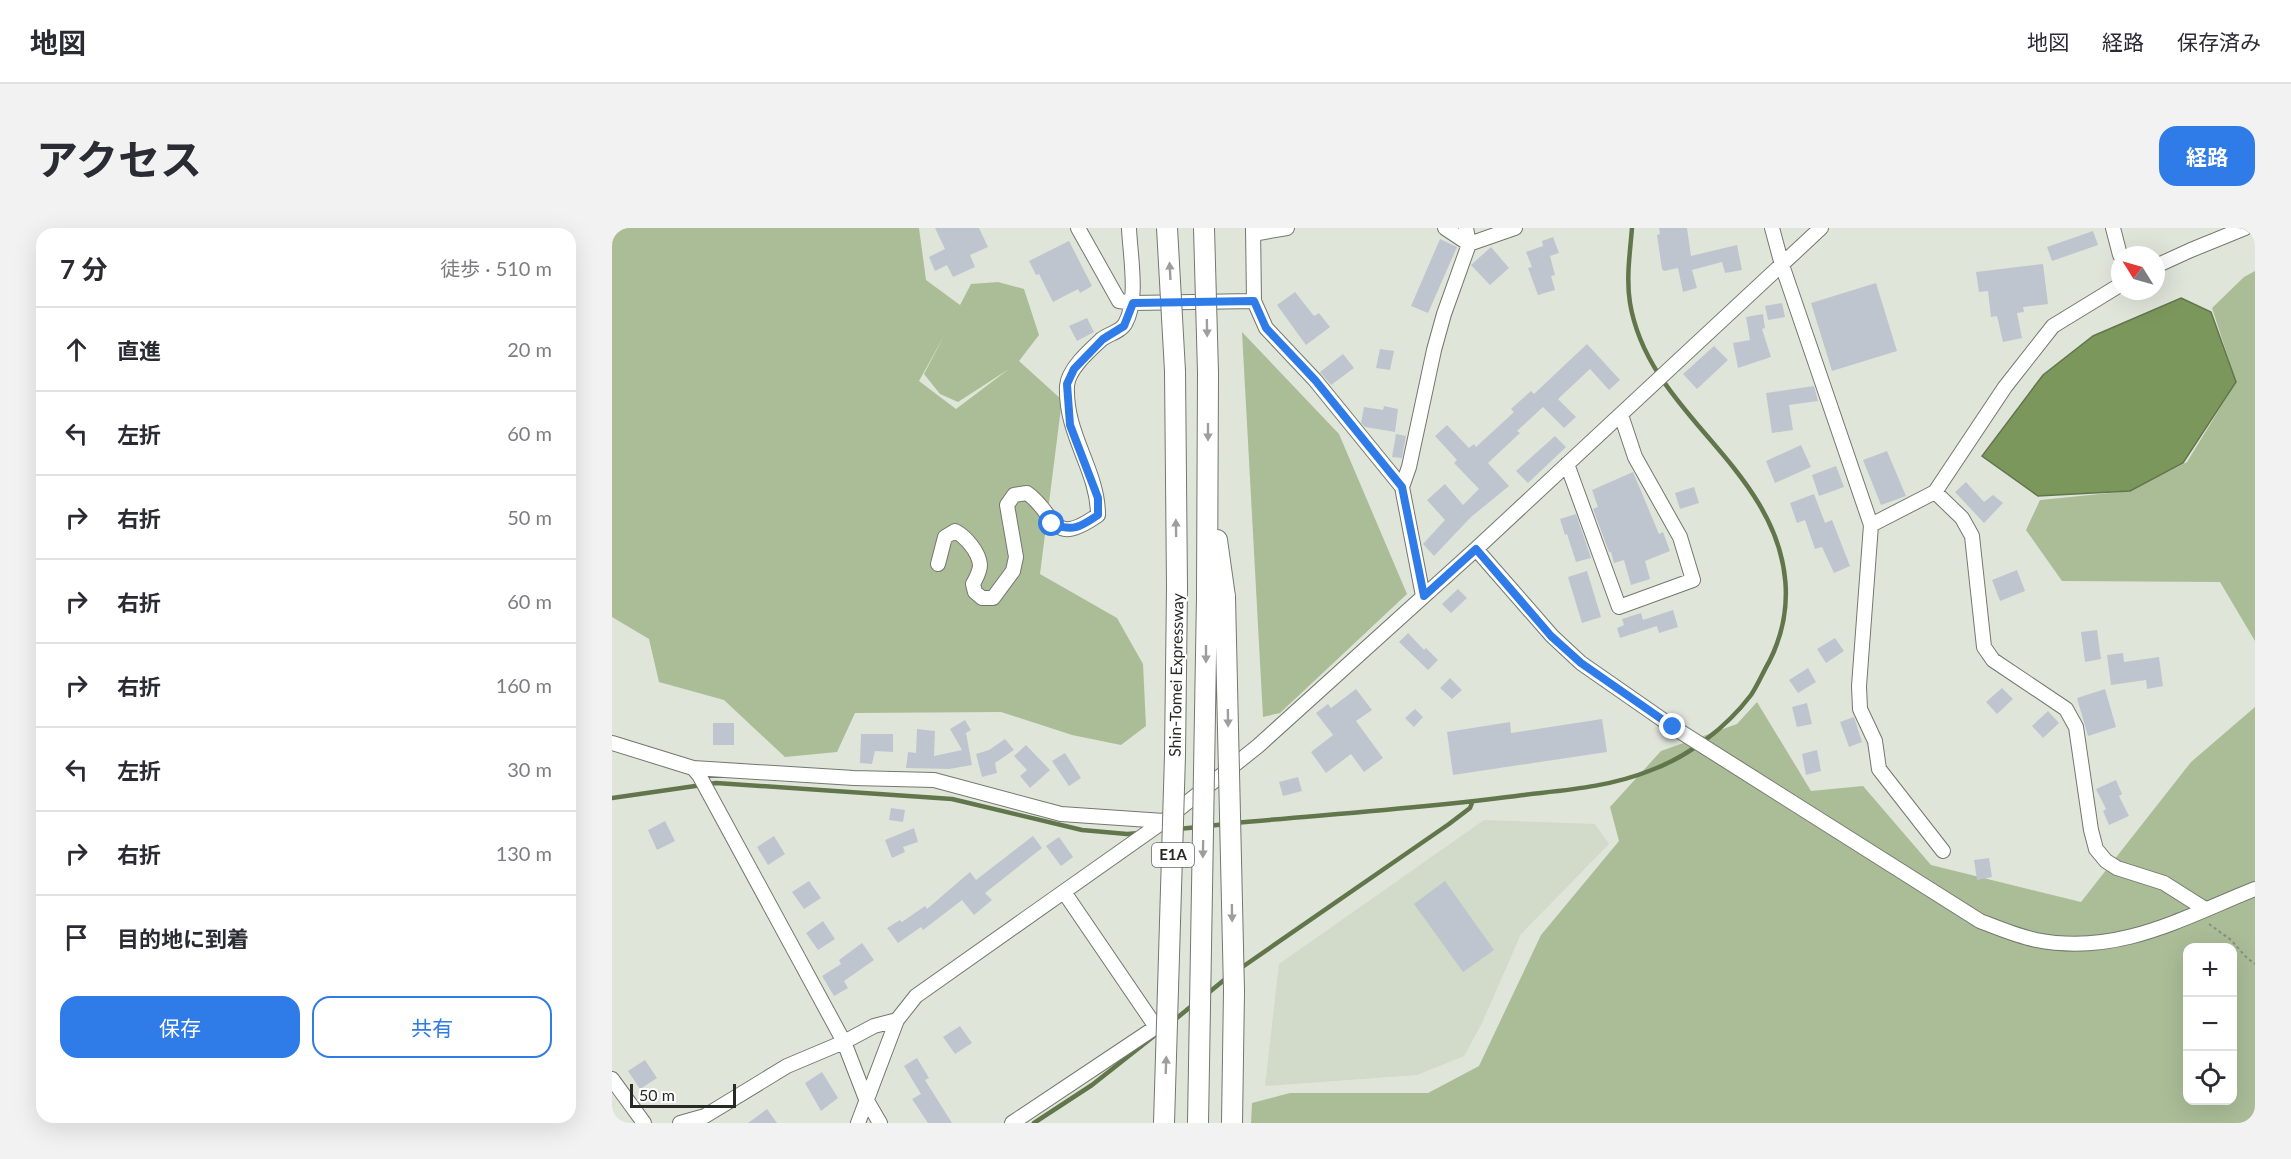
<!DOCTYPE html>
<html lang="ja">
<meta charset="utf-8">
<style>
body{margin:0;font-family:Lato,"Noto Sans JP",sans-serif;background:#f2f2f3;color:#2b2b33}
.controls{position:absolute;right:18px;bottom:18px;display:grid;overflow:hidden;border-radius:12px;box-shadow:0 6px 24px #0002}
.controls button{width:54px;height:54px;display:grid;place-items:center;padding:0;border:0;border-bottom:2px solid #e1e1e2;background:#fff;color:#2b2b33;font:30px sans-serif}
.compass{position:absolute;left:1499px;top:18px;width:54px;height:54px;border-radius:50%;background:#fff;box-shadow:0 6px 24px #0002;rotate:307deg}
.scale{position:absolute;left:18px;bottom:15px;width:106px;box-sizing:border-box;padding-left:6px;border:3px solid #282a26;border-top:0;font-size:16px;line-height:21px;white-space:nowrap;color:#282a26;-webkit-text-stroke:4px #fff;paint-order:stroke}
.stop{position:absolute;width:18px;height:18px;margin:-14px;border:4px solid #2f7be7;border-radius:50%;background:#fff}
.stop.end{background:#2f7be7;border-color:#fff;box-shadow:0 2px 6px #0008}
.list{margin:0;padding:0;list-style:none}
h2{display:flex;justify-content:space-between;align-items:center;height:78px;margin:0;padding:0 24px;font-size:26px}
h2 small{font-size:20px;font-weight:400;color:#7c7c81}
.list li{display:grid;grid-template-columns:39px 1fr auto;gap:18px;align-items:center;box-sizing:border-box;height:84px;padding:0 24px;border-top:2px solid #e1e1e2}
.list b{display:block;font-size:22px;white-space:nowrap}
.list em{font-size:20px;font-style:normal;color:#7c7c81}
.actions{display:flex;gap:12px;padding:18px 24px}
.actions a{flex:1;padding:14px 0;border:2px solid #2f7be7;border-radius:18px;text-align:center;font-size:21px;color:#2f7be7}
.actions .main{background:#2f7be7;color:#fff}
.icon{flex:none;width:33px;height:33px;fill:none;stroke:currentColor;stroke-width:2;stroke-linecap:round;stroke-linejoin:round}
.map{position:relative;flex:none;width:1643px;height:895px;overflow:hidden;border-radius:18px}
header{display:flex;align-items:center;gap:36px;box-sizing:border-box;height:84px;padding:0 30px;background:#fff;border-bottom:2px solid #e1e1e2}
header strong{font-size:28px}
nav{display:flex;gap:33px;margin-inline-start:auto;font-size:21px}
.intro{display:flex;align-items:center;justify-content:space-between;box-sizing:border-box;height:144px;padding:0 36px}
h1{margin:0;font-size:42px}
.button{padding:15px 27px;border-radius:18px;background:#2f7be7;color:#fff;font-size:21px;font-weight:700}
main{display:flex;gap:36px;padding:0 36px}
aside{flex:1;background:#fff;border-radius:18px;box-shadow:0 6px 24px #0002}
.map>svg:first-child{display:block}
.built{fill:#d2dac9}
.green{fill:#aabd97;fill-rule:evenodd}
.water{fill:#7b975c;stroke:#62764c;stroke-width:1.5}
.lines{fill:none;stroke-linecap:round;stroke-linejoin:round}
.stream{stroke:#62764c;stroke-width:4.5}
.building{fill:#bec5cf}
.minor-casing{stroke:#73786e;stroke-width:16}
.highway-casing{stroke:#73786e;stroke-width:22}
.path{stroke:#8a8d86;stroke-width:2;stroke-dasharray:3 3;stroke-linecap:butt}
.minor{stroke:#fff;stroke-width:14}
.highway{stroke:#fff;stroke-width:20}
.highway-bridge-casing{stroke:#73786e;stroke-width:22;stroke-linecap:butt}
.highway-bridge{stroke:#fff;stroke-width:20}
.oneway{fill:#9e9f9d}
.route{stroke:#2f7be7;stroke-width:8}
.labels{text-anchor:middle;stroke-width:4.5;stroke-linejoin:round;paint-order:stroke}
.shield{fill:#fff;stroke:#686a67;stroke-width:1.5}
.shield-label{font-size:15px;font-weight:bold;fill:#282a26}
.street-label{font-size:16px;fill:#282a26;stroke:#fff}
</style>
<header>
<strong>地図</strong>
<nav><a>地図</a><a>経路</a><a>保存済み</a></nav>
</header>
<div class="intro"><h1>アクセス</h1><a class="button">経路</a></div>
<main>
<aside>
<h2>7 分<small>徒歩 · 510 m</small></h2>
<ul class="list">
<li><svg class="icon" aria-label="ahead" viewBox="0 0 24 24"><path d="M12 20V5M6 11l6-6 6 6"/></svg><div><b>直進</b></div><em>20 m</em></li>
<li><svg class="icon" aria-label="left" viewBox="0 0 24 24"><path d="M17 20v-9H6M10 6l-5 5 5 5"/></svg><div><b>左折</b></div><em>60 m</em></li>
<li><svg class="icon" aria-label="right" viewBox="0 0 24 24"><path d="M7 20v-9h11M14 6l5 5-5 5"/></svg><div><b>右折</b></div><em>50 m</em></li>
<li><svg class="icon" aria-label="right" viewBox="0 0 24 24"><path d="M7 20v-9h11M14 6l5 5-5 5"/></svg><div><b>右折</b></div><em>60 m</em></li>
<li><svg class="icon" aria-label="right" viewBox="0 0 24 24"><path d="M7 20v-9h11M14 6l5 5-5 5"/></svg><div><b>右折</b></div><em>160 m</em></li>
<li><svg class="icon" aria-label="left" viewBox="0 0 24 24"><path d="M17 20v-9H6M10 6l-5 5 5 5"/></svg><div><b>左折</b></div><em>30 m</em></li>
<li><svg class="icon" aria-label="right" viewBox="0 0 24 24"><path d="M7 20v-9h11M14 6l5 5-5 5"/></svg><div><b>右折</b></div><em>130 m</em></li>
<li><svg class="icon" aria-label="arrive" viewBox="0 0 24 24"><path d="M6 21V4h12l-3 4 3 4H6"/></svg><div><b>目的地に到着</b></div></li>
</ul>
<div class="actions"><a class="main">保存</a><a>共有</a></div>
</aside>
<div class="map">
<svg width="1643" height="895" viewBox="0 0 1643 895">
<rect width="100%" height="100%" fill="#e0e5da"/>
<path class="built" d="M872,592l111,4 14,20 -88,90 -39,89 -18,33 -47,19 -152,11 14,-122z"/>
<path class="green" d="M0,0h307l7,52 34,25 11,-21 27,-2 26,7 15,46 -20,26 43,39 -22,174 77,44 26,46 3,62 -25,19 -49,-10 -71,-23 -146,1 -18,39 -52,5 -61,-57 -65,-18 -10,-43 -37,-22zM333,106l-21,40 16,20 18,8 51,-33 -53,40 -37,-28z
M1643,43v370l-35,-59 -158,-1 -36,-51 14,-30 90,-9 57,-29 49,-80 -24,-74 32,-31z
M630,104l97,102 68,160 -127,119 -17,4z
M1145,474l54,89 52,-5 68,79 150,37 110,-140 64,-55v416h-1004l1,-20 38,-10h138l51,-27 62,-131 78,-94 -9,-34 51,-56 76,-27zM1576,720h44v152h-44z"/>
<path class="water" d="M1569,70l30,14 25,70 -53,81 -53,28 -92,5 -56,-40 61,-81 50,-39z"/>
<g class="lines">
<path class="stream" d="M0,570l104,-15 236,16 130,31 45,4 13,-1
M623,595c96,-9 192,-15 288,-28 42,-5 86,-8 126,-24 39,-14 77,-43 102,-76 7,-10 12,-23 18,-33 27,-53 20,-108 -10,-158 -41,-69 -115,-117 -129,-201 -4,-25 0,-50 2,-75
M596,598l18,-2
M566,601l21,-2
M626,742l211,-146 21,-16 2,-5
M595,766l22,-18
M560,794l22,-18
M422,895l58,-38 62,-49"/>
</g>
<path class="building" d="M323,0h44l9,19 -18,8 5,12 -22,10 -6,-12 -12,6 -6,-14 16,-8z
M1047,0h28l4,28 46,-11 5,25 -17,3 -3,-11 -30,8 5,18 -14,4 -5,-24 -14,3 -2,-2 -5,-34 3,-1z
M1481,3l5,14 -46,16 -5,-14z
M941,9l6,16 -9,3 5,19 -4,1 4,14 -17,5 -10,-27 4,-1 -6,-15 17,-6 -1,-5z
M828,11l17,8 -29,66 -17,-7z
M457,13l23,45 -12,7 -2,-4 -25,13 -14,-28 -3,1 -7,-14z
M879,19l18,21 -19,17 -19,-20z
M1431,36l5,40 -25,3 1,5 -7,1 5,25 -19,4 -6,-26 -6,1 -3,-26 -9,1 -3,-20z
M1264,55l21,68 -65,20 -21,-68z
M683,64l19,24 5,-3 11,14 -24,18 -29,-40z
M1170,75l3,14 -17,3 -3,-14z
M1151,86l2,14 -3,1 9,28 -33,11 -5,-25 17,-3 -4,-23z
M475,90l7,14 -17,9 -8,-15z
M975,116l33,36 -11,10 -19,-21 -32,30 18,18 -12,11 -21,-21 -26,24 3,2 -32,30 21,23 -38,31 -37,39 -11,-12 22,-24 -18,-20 18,-16 18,21 16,-16 -25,-26 3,-3 -22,-24 12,-11 22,23 5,-4 2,3 38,-35 -3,-3 20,-18 3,3z
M1102,118l14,14 -31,29 -14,-15z
M768,121l14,2 -4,19 -14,-2z
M731,126l11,14 -23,17 -11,-13z
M1202,158l4,15 -29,4 4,25 -21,3 -6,-40z
M772,178l14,3 -3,23 -30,-5 -4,-4 3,-16 19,3z
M784,206l10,2 -4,22 -10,-1z
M943,208l11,11 -38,36 -12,-12z
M1189,217l10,22 -36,16 -9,-22z
M1275,223l19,45 -25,9 -18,-45z
M1224,238l8,21 -25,9 -7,-21z
M1021,244l26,62 4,-2 7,19 -25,10 5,18 -19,6 -7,-25 -10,3 -3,-11h-2l-16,-43 5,-2 -6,-17z
M1354,254l18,20 9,-7 10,8 -19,20 -29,-31z
M1082,259l5,16 -19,6 -5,-16z
M1202,266l11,29 7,-3 18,46 -16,7 -12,-26 -7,2 -10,-29 -8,3 -7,-20z
M964,286l15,44 -15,4 -9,-28 -2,1 -5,-16z
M1405,342l8,21 -25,10 -8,-21z
M975,343l14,46 -19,6 -14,-46z
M846,361l9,9 -16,15 -9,-9z
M1061,382l5,17 -19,6 -2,-7 -37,12 -3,-10 7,-3 -2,-6 19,-6 2,7z
M1485,402l4,29 -16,3 -4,-30z
M796,405l16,17 2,-2 12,12 -10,10 -29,-28z
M1223,410l9,13 -18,12 -9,-14z
M1511,425l1,9 35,-5 4,29 -16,3 -1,-9 -35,5 -4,-30z
M1196,440l8,14 -18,11 -9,-13z
M838,450l12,12 -10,9 -12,-11z
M1390,460l11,11 -16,15 -11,-12z
M744,461l16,21 -16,11 27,37 -19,14 -13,-18 -25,19 -15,-21 22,-17 -17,-22 12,-9 3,4z
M1493,461l11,38 -28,9 -11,-38z
M1195,475l5,21 -15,3 -5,-20z
M803,481l8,8 -9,10 -9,-9z
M1436,483l11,12 -16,15 -11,-12z
M1242,489l8,25 -13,5 -9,-25z
M990,491l5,33 -154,23 -6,-43 63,-10 1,11z
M353,492l6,10 -5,3 6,32 -23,4 -43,-1 2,-16 8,1 1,-24 18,2 -1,25 28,-6 -12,-21z
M101,495h21v22h-21z
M249,506h32v18l-18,-1 -3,13 -12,-1z
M393,511l9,11 -19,13 2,10 -15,4 -6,-23 13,-4z
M414,517l24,25 -20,18 -10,-12 7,-6 -13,-14z
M1205,522l4,21 -15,4 -4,-21z
M453,525l16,25 -12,8 -17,-25z
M686,549l4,14 -19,5 -4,-14z
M1504,552l6,14 -3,2 10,20 -20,9 -6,-14 3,-2 -10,-20z
M279,580l14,2 -2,12 -14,-2z
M53,593l10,20 -18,9 -9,-20z
M302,600l4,14 -15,5 2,5 -13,6 -7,-18z
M162,608l11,18 -17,11 -11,-18z
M421,608l9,12 -57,45 7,7 -18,15 -12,-15 -39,30 -2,-3 -23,16 -11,-15 13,-8 2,2 23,-16 2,3 43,-37 6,8z
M447,609l14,20 -12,9 -15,-20z
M1377,630l3,19 -15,3 -3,-20z
M197,653l12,17 -17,11 -12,-17z
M833,653l49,69 -31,22 -49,-68z
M211,693l12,18 -17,11 -12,-17z
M250,715l12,17 -30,21 4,7 -14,8 -12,-20 19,-12 -2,-4z
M348,798l12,17 -17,11 -12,-17z
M305,830l12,20 -4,2 27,43h-24l-16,-24 9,-5 -17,-28z
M33,832l12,18 -17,11 -12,-18z
M210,844l16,26 -17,13 -16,-28z
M155,881l10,14h-29z"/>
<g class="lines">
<defs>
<path id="minor" d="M466,0l41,73 14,2 121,-2 12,27 49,52 87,107 21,109
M641,0l1,73
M833,0l24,16
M1160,0l10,37 89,260 -12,161 1,23 15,32 4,28 64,82
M1501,0l7,27
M641,6l34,-6
M857,16l46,-16
M1544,38l35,-16 54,-22
M955,236l52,143 74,-27 -13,-43 -45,-80 -14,-42
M790,259l7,-20 25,-117 10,-36 25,-70 -3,-16
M1323,264l27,26 10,18 12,111 9,13 73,49 10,18 15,103 5,19 10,12 11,7 47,15 41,26
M1259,297l64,-33 70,-105 48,-61 67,-41
M864,321l76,87 29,27 92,64 307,194c18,7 37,15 56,19 82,16 146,-22 219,-51
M326,336l7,-27 10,-6c11,6 24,21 25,34 0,7 -4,13 -7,19l2,8 7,6h11l20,-27 3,-14 -9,-52 7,-10 13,-2c30,21 23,56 71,22 0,-45 -33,-80 -31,-129 1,-17 23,-36 35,-47 7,-5 19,-8 23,-15 14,-24 5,-69 4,-96
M0,515l81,25 161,10 80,2 127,34 103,7
M81,540l6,7 145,267 22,57 14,24
M0,851l32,44
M68,895l25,-7 82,-50 57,-24 30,-16 23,-6
M246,895l39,-103 19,-24 248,-175 94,-75 218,-197 345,-321
M400,895l144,-96 -92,-135"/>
<path id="highway" d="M563,143l2,216
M605,312l8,57
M595,368l1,-223"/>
</defs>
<use href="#minor" class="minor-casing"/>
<use href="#highway" class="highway-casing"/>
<path class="path" d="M1597,696l22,16 16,18 8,6"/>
<use href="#minor" class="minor"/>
<use href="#highway" class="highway"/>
<defs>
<path id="highway-bridge" d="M555,0l8,143
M592,0l4,145
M613,369l9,394 -2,132
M552,895l11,-368 2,-168
M586,895l9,-527"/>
</defs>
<use href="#highway-bridge" class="highway-bridge-casing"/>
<use href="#highway-bridge" class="highway-bridge"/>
</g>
<defs><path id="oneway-solid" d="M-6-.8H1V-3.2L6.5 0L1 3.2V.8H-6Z" transform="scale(1.5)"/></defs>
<g class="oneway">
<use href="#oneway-solid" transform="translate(558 43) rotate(-93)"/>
<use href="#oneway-solid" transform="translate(595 100) rotate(89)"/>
<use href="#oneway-solid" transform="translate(596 204) rotate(90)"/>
<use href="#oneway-solid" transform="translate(564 300) rotate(-91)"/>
<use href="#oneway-solid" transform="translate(594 426) rotate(90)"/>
<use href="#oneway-solid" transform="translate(616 490) rotate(89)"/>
<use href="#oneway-solid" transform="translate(591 621) rotate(91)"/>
<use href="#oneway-solid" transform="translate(620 685) rotate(89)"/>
<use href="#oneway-solid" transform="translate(554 837) rotate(-88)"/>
</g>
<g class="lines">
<path class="route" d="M440,296c22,8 28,3 46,-9v-17l-28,-73 -3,-41 7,-15 29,-30 21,-13 9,-23 121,-2 12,27 49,52 87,107 22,109 52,-47 75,87 30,27 92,64"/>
</g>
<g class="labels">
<rect class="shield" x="540" y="615" width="42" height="24" rx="4.5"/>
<g class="shield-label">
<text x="561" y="632">E1A</text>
</g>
<g class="street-label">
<text transform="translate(564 447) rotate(-89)" y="6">Shin-Tomei Expressway</text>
</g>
</g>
</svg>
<div class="controls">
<button>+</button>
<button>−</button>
<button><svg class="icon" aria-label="locate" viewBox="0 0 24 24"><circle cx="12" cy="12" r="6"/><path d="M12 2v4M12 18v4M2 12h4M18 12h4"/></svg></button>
</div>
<svg class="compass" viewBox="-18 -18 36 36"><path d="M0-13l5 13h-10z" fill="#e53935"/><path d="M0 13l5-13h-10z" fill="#7c7c81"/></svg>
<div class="scale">50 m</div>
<div class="stop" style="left:440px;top:296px"></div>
<div class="stop end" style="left:1061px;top:499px"></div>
</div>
</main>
